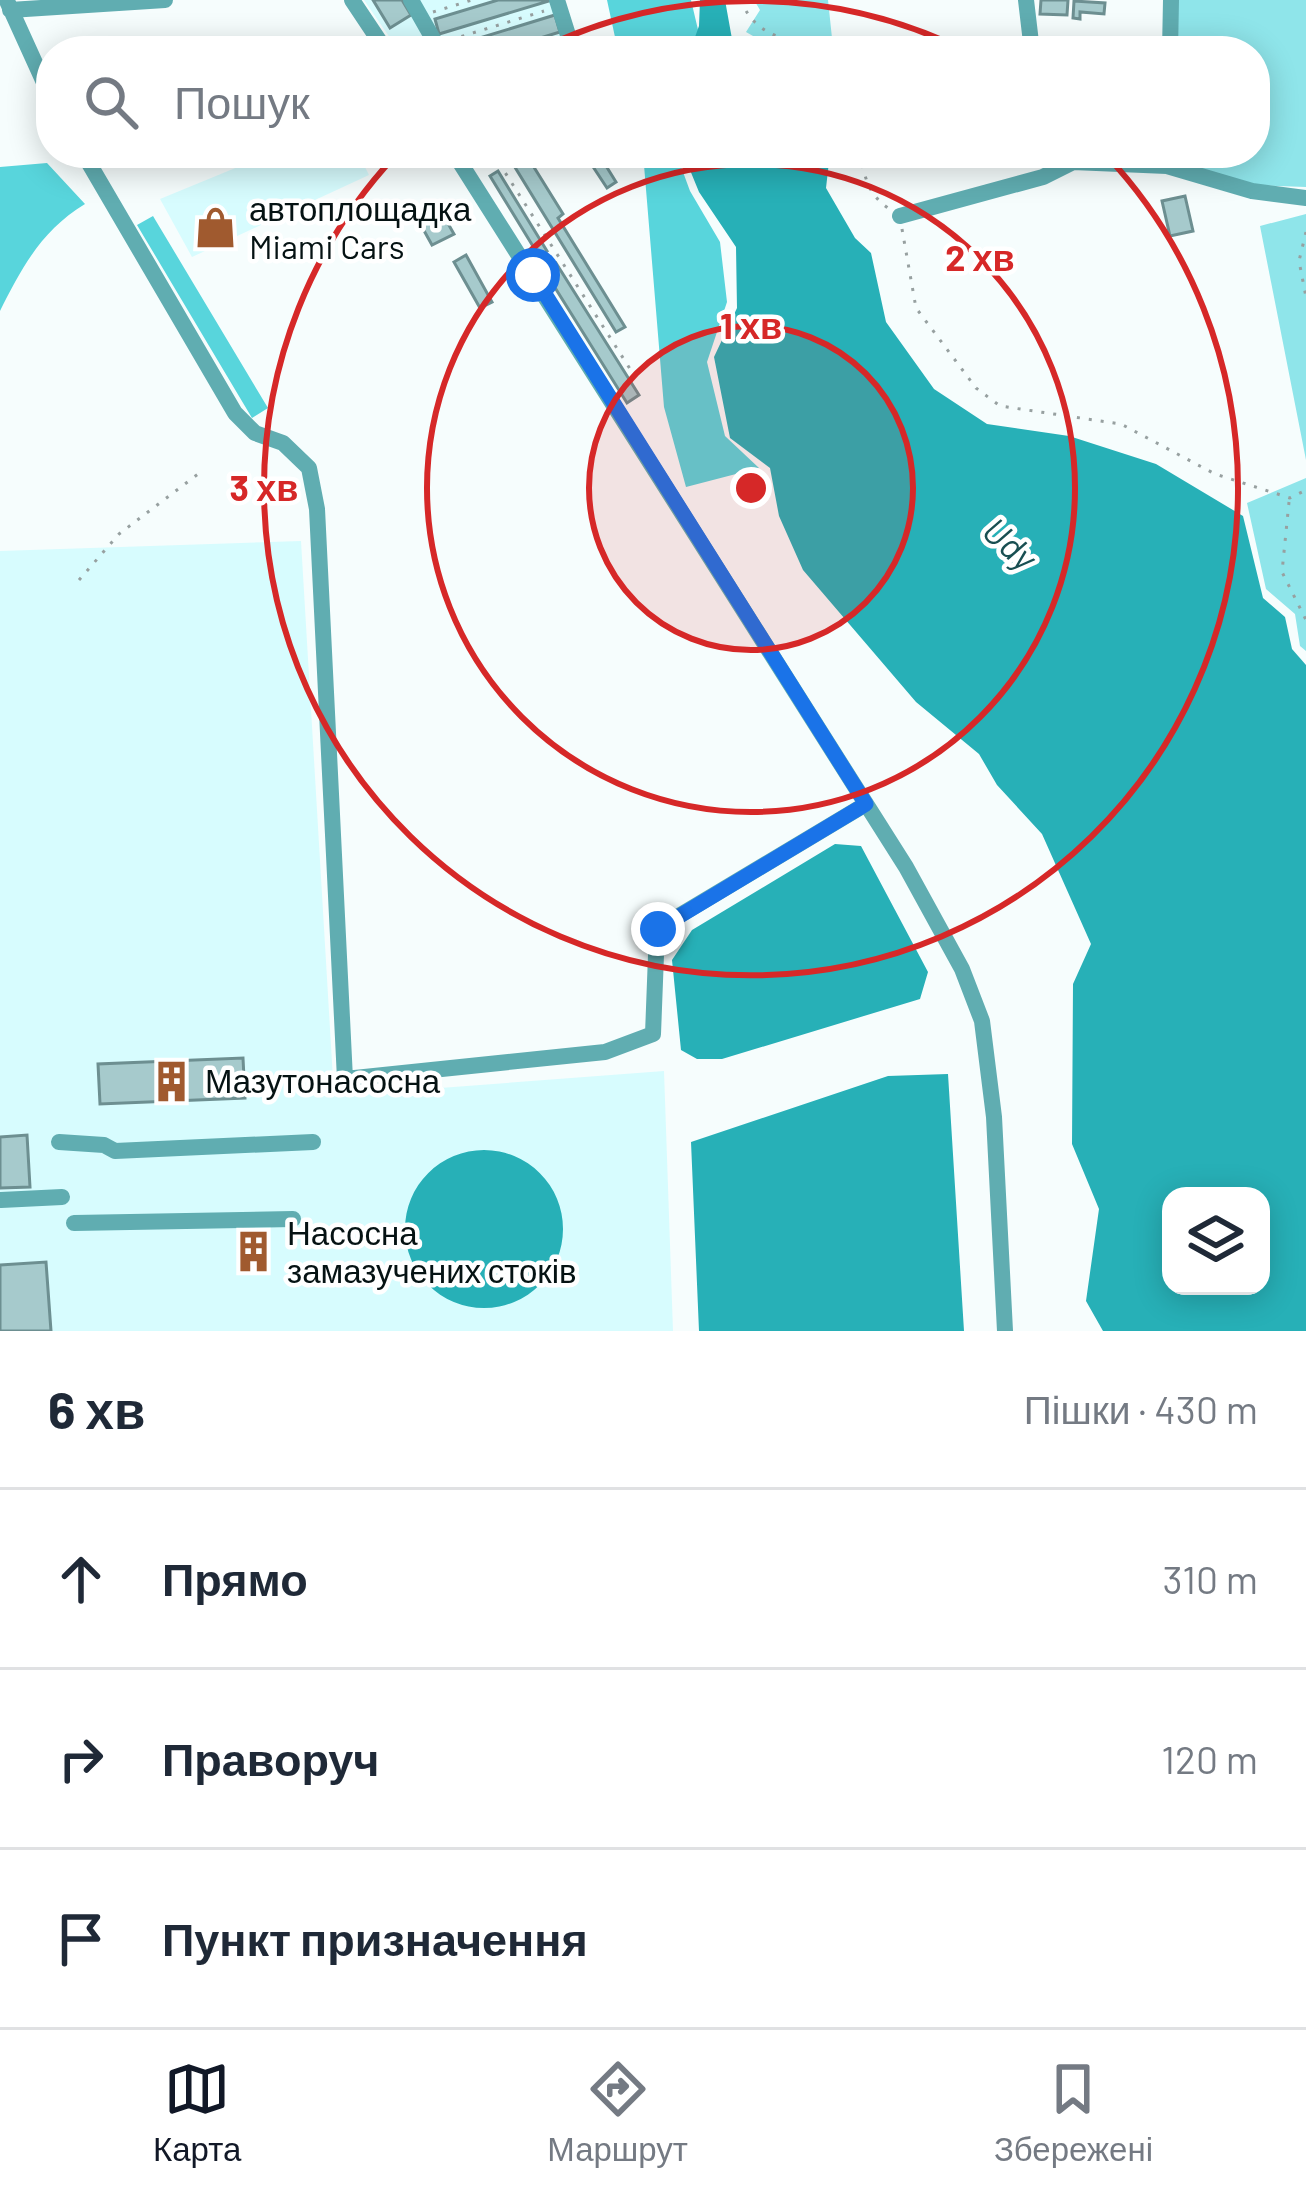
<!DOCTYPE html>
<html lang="uk">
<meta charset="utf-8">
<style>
body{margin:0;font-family:Barlow,sans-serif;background:#f6f6f7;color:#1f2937}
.controls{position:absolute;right:36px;bottom:36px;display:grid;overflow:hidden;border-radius:24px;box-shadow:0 6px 30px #0003}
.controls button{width:108px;height:108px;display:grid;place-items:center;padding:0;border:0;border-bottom:3px solid #e0e1e3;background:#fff;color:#1f2937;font:60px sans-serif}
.stop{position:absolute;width:36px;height:36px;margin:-27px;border:9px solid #1a73e8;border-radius:50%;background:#fff}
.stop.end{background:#1a73e8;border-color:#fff;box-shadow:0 3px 12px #0008}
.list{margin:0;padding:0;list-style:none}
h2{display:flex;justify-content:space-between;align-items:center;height:156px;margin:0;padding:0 48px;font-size:51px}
h2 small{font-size:39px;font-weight:400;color:#747a83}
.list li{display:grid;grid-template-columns:78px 1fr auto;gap:36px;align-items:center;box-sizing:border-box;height:180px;padding:0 48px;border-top:3px solid #e0e1e3}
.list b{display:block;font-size:45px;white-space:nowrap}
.list em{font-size:39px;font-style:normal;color:#747a83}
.icon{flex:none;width:66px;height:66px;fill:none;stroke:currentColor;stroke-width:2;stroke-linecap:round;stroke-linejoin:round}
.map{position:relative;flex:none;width:1306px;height:1331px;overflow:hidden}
.search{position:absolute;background:#fff;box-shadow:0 6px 30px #0003;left:36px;right:36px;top:36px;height:132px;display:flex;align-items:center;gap:30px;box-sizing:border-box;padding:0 42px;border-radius:48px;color:#747a83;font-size:45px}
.sheet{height:696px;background:#fff}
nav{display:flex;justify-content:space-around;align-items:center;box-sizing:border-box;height:168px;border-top:3px solid #e0e1e3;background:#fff;font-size:33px;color:#747a83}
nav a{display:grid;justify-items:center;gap:6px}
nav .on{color:#111827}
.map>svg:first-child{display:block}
.built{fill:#d7fcfe}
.green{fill:#8fe5ea}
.forest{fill:#58d5dc}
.water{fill:#27b0b7;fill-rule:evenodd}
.building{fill:#a6cacc;stroke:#6d8f91;stroke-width:3}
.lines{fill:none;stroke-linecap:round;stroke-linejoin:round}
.path{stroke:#97a0a0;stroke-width:3;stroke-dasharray:3 9;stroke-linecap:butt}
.minor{stroke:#60adb1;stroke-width:16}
.route{stroke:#1a73e8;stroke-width:15}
.ring{fill:none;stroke:#d62828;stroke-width:6}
.labels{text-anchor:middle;stroke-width:9;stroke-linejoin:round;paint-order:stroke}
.poi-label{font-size:33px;fill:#051213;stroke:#fff;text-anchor:start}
.water-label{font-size:36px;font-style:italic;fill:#194f52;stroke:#fff}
.centre{fill:#d62828;stroke:#fff;stroke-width:6}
.ring-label{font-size:36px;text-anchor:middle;font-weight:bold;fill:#d62828;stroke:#fff;stroke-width:9;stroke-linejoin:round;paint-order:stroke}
</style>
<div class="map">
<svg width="1306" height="1331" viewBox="0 0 1306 1331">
<rect width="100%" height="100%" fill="#f6fdfd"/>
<path class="built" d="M364,0h200l12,51h-177z
M272,153h86l11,22 -177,82 -32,-58z
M301,541l33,555 330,-25 9,260h-673v-780z"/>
<path class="green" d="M754,0h74l4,38 -53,13 -33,-19 14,-22z
M1176,0h130v187l-54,-2 -80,-26v-6h83v-102h-80z
M1306,214v246l-46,-234z
M1306,478v173l-6,-5 -5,-32 -29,-25 -19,-86z"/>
<path class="forest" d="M607,0h84l12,51h-85z
M643,153h33l14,38 30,51 7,60 -20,60 18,74 34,32 -73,19 -22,-80z
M47,163l38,41c-43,26 -63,63 -85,107v-144z
M153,216l115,192 -16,10 -115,-193z"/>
<path class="water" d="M700,0h25l7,39 23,12h-65l9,-25z
M683,153h147l-4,35 29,50 16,15 15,69 48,67 53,35 82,12 87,28 87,52 20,82 22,19 7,32 14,16v666h-203l-17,-30 13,-92 -27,-65 1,-160 18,-40 -49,-110 -45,-49 -18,-31 -63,-52 -113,-132 -24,-54 -9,-48 -40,-30 -16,-81 23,-49 -1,-61 -37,-55zM1261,1196v90h-90v-90z
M835,844l26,2 67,126 -8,27 -198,60h-25l-16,-9 -9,-90 20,-30z
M948,1074l16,257h-265l-8,-189 197,-66z
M405 1229a79 79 0 1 1 158 0a79 79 0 1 1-158 0Z"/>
<path class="building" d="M373,0h29l9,15 -21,13z
M498,0h54l-113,34 -4,-15z
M1041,0h27l-1,15 -27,-1z
M1074,1l31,2 -1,11 -24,-2v7l-7,-1z
M555,15l5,17 -62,19h-46l-2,-4z
M584,153h14l18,29 -9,6z
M527,156l36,58 -5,4 67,109 -9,5 -103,-168z
M498,171l49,80 -8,5 -49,-80z
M1185,196l8,35 -23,5 -8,-35z
M438,206l16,28 -22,11 -15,-27z
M466,255l26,47 -12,6 -26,-46z
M556,263l83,132 -12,8 -83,-133z
M243,1058l2,40 -145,6 -2,-40z
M27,1135l3,52 -30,1v-51z
M262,1242l1,20 -19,1 -1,-20z
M46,1262l5,69h-51v-66z"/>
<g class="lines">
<path class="path" d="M741,0c15,40 51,39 87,51
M433,12l39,-12
M450,40l94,-29
M529,51l26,-9
M860,153c5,24 7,40 28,55
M499,163l133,209
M902,229l14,79 60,80 24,18 121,18 94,50 75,24 16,-8
M1306,232l-7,29 7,36
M1289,502l-7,70 24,48
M79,580l40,-46 83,-63"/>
<path class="minor" d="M352,0l34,51
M411,0l29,51
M557,0l16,51
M1026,0l6,51
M7,1l44,97
M10,10l155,-10
M1170,51l1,-51
M83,153l152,260 20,20 28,10 26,25 8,41 28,570 260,-27 48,-18 4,-105 209,-125
M454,153l452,714 56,102 20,52 12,96 11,214
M900,216l143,-39 30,-15 94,4 85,25 54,7
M59,1142l45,3 11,6 198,-9
M1,1200l61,-3
M74,1223l219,-4"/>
</g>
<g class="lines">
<path class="route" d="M533,275l333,529 -208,125"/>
</g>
<circle cx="751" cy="488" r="162" fill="#d62828" fill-opacity=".12"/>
<g class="ring">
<circle cx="751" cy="488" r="162"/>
<circle cx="751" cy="488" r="324"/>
<path d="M538 50A487 487 0 0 1 964 50M1107 156A487 487 0 1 1 395 156"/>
</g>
<defs>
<symbol id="shop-bare" viewBox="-9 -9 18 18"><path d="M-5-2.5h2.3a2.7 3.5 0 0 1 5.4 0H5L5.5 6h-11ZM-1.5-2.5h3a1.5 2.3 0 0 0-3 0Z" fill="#a05a2f" stroke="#fff" stroke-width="2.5" paint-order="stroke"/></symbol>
<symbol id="building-bare" viewBox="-9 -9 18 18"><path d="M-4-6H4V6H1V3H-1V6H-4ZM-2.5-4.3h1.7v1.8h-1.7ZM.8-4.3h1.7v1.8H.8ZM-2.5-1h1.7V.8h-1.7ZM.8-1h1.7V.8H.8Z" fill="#a05a2f" stroke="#fff" stroke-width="2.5" paint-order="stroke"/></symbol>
</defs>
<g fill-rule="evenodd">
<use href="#shop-bare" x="186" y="198" width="59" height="59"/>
<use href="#building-bare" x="142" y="1052" width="59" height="59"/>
<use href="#building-bare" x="224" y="1222" width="59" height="59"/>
</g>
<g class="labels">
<g class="poi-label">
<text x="249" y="221">автоплощадка<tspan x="249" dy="38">Miami Cars</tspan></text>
<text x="205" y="1093">Мазутонасосна</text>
<text x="287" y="1245">Насосна<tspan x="287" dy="38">замазучених стоків</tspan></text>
</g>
<g class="water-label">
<text transform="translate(1010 544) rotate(42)" y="13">Udy</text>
</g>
</g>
<circle cx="751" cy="488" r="18" class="centre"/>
<g class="ring-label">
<text x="980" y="271">2 хв</text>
<text x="751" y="339">1 хв</text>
<text x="264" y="501">3 хв</text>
</g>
</svg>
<div class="controls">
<button><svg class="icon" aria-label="layers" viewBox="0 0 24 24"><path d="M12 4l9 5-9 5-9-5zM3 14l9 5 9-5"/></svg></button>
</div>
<div class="stop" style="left:533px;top:275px"></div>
<div class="stop end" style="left:658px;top:929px"></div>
<div class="search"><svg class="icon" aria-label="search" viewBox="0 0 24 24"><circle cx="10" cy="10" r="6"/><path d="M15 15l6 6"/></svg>Пошук</div>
</div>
<section class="sheet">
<h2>6 хв<small>Пішки · 430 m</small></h2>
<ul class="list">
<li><svg class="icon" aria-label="ahead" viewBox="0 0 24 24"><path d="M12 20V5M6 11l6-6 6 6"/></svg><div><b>Прямо</b></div><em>310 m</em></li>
<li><svg class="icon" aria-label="right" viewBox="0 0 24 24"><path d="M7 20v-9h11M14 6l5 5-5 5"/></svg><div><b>Праворуч</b></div><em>120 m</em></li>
<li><svg class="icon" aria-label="arrive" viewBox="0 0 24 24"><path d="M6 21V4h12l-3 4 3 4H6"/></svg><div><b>Пункт призначення</b></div></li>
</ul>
</section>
<nav>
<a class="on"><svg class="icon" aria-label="map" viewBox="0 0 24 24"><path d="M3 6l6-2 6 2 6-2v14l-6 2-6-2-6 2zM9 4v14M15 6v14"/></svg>Карта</a>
<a><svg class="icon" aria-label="directions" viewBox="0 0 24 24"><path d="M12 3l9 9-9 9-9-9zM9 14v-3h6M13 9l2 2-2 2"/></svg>Маршрут</a>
<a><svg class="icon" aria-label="saved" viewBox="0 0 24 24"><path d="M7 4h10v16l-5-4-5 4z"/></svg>Збережені</a>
</nav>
